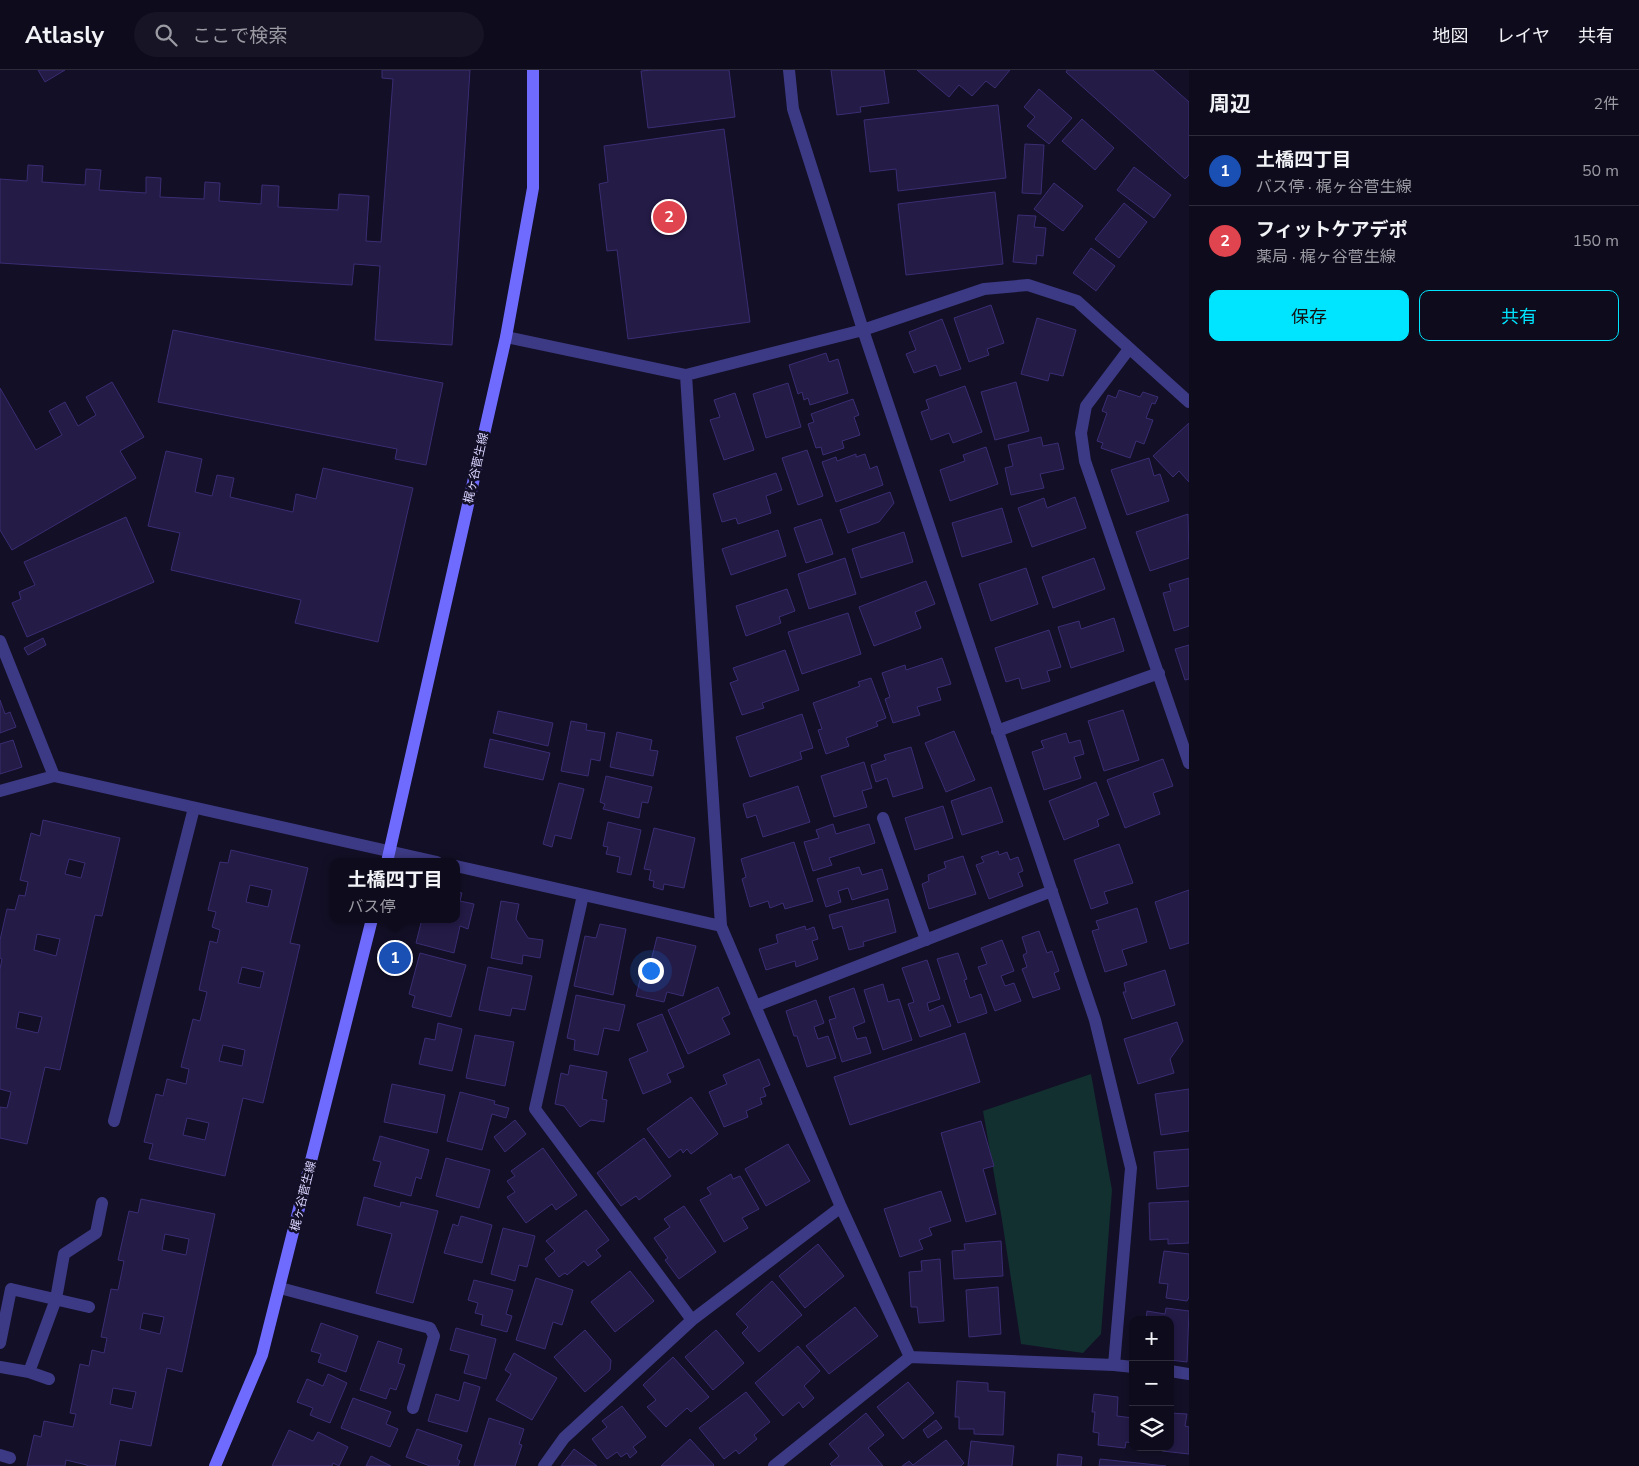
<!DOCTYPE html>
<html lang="ja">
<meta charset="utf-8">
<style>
body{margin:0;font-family:"Nunito Sans","Noto Sans JP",sans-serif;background:#171425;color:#f1f3f6}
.controls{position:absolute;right:15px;bottom:15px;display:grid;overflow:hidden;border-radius:10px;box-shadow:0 2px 8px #0003}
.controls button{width:45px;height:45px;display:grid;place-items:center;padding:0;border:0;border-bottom:1px solid #2e2b3b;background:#0e0b1c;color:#f1f3f6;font:25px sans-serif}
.you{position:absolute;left:650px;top:900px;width:18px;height:18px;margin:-12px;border:4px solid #fff;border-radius:50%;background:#1a73e8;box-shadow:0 0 0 8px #1a73e833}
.badge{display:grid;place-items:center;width:32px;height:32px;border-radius:50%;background:#00e5ff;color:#fff;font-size:16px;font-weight:700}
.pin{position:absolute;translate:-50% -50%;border:2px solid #fff;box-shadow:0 1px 5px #0006}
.popup{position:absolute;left:330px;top:788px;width:130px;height:65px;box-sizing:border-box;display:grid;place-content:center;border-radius:10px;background:#0e0b1c;filter:drop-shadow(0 1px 4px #0005);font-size:16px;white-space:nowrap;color:#9b9ba3}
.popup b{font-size:19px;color:#f1f3f6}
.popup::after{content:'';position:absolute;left:50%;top:100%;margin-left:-10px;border:10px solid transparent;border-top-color:#0e0b1c}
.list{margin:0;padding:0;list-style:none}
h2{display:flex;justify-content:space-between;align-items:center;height:65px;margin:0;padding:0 20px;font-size:21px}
h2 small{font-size:16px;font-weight:400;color:#9b9ba3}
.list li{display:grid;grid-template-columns:32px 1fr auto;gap:15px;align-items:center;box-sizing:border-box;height:70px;padding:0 20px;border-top:1px solid #2e2b3b}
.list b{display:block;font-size:19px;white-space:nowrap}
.list p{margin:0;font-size:16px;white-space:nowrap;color:#9b9ba3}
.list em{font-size:16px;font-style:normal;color:#9b9ba3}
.actions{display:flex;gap:10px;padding:15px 20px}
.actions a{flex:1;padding:11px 0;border:1px solid #00e5ff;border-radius:10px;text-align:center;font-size:18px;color:#00e5ff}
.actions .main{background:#00e5ff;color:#111}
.icon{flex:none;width:28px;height:28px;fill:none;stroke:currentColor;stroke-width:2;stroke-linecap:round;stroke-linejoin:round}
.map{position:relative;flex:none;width:1189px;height:1396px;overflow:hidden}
header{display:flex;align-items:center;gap:30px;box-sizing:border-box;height:70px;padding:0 25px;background:#0e0b1c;border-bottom:1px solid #2e2b3b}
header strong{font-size:24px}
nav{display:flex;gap:28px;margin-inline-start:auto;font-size:18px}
.search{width:350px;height:45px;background:#171425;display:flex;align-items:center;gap:12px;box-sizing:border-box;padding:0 18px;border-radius:28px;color:#9b9ba3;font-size:19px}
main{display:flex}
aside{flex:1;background:#0e0b1c}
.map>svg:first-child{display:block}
.green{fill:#12302f}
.building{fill:#241b47;stroke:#3b2d73;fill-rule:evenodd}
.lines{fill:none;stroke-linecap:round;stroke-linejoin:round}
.lane{stroke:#3d3a85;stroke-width:12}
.street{stroke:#3d3a85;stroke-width:12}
.secondary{stroke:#6f6bff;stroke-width:12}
.labels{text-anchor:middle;stroke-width:5;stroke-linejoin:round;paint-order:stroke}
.street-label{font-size:12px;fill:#d9d4ff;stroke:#130f26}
</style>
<header>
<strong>Atlasly</strong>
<div class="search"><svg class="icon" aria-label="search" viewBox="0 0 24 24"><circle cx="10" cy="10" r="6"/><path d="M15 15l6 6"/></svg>ここで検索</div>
<nav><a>地図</a><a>レイヤ</a><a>共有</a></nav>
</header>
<main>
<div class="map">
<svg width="1189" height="1396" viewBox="0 0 1189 1396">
<rect width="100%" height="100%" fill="#130f26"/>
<path class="green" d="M1091,1004l21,116 -11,144 -18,19 -62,-9 -19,-124 -19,-109z"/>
<path class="building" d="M38,0h27l-20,12z
M382,0h88l-18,275 -77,-5 5,-74 -26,-2 -2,21 -352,-22v-84l27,2 1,-16 15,1 -1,16 43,3 1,-16 15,1 -2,20 47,3v-16l15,1 -1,19 44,2 1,-17 15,1 -1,18 42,3 1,-19 17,1 -1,21 60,3 1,-16 30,2 -3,45 15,1 12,-163 -11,-1z
M652,0h77l6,47 -87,11 -7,-57z
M831,0h53l5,33 -29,4 1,5 -24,3z
M917,0h93l-15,18 -9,-7 -14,15 -13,-11 -10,12z
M1067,0h86l36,32v73l-4,4 -119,-107z
M1039,19l33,29 -23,26 -22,-18 8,-9 -11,-10z
M998,35l8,73 -108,13 -2,-22 -26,3 -6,-52z
M1082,49l32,29 -19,22 -33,-29z
M724,59l26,193 -122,17 -11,-89 -10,1 -8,-67 9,-2 -4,-36z
M1025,74l19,1 -3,49 -19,-1z
M1134,97l37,28 -17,23 -37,-28z
M1054,113l29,23 -20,25 -29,-22z
M995,122l8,72 -97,11 -8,-71z
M1124,133l23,19 -28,36 -24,-19z
M1018,145l18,1 -2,11 12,1 -3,28 -6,-1 -1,9 -23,-2z
M1091,178l24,18 -19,25 -23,-18z
M991,235l13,38 -17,6 2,6 -20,7 -15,-44z
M1037,248l39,12 -13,46 -13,-3 -2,8 -27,-7z
M942,249l19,50 -21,7 -4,-11 -22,8 -8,-19 10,-4 -7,-18z
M173,260l270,53 -17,82 -31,-6 2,-10 -239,-47z
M826,283l3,9 9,-3 10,34 -38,12 -2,-7 -4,2 -2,-8 -4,2 -9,-29z
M112,312l32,55 -24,14 16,27 -124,72 -12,-20v-142l36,62 26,-15 -13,-24 16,-9 13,24 18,-11 -10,-18z
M1016,312l13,49 -34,9 -14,-48z
M788,313l13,44 -35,11 -13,-44z
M965,316l17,46 -29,11 -4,-10 -18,7 -10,-28 8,-3 -3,-9z
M1119,320l21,7 3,-5 15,5 -3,7 -3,-1 -6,15 7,2 -9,24 -8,-3 -6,17 -29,-10 2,-5 -6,-2 10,-28 -5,-2 6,-16 8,3z
M735,323l19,57 -30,10 -14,-40 10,-3 -6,-17z
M853,329l6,16 -5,2 6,18 -18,6 2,7 -21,7 -2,-8 -5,1 -8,-24 6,-2 -3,-8z
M1189,353v59l-10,-11 -6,6 -20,-21z
M1041,367l2,9 15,-3 6,26 -24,5 4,14 -33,7 -6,-27 8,-2 -5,-21z
M986,377l12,37 -48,17 -10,-31 25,-9 -2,-6z
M807,380l16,46 -25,9 -16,-47z
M166,381l36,8 -7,33 17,4 5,-21 17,3 -4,19 63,15 3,-18 20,5 7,-31 90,20 -35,154 -83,-19 6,-23 -130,-30 9,-37 -32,-7z
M856,384v3l9,-3 5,15 7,-3 6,19 -47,17 -14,-40 14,-5 1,4z
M1149,388l5,18 6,-2 9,27 -42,14 -16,-45z
M776,403l6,17 -16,6 5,17 -33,11 -2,-6 -14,4 -9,-28z
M890,422l4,11 -15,19 -31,11 -8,-23z
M1075,427l11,31 -54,19 -14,-39 26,-10 3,10z
M1002,438l10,34 -50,15 -10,-34z
M1188,444l1,44 -39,13 -14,-39z
M126,447l28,65 -127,55 -15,-34 9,-4 -2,-7 16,-7 -11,-23z
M821,449l12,35 -27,9 -12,-35z
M778,460l8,26 -55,19 -9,-26z
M904,462l9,30 -52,16 -9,-29z
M845,488l11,36 -47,15 -11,-35z
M1094,488l11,31 -52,19 -11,-31z
M1026,498l12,36 -47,17 -12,-37z
M1189,508v48l-15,5 -11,-38 8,-2 -2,-7z
M926,511l9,23 -20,8 6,16 -47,18 -15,-39z
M787,519l8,22 -16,6 2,6 -35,13 -10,-30z
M848,543l13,41 -59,20 -14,-42z
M1114,548l10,33 -53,17 -13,-41 21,-6 2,8z
M1049,560l12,37 -14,4 3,10 -28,8 -3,-11 -13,4 -11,-34z
M43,568l3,7 -18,10 -4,-7z
M1189,575v34l-4,1 -10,-31z
M785,580l14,40 -37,13 2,5 -22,7 -12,-32 8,-3 -5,-12z
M942,588l9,26 -14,4 4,12 -24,7 3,8 -27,8 -8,-24 5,-2 -8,-24 23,-8 1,5z
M871,608l15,40 -10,4 2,4 -32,12 3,8 -23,8 -8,-24 4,-1 -9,-26 47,-17 -2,-4z
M0,630l5,14 5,-2 6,15 -16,6z
M1123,640l16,50 -35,11 -16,-50z
M498,641l55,12 -5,23 -55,-13z
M802,644l11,34 -13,4 2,7 -52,18 -14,-40z
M571,651l16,3 -1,6 19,3 -5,28 -9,-2 -3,17 -27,-5z
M954,661l21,49 -29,12 -21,-49z
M617,662l35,8 -2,10 8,1 -5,25 -43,-9z
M1066,663l3,10 11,-3 4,14 -10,3 7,21 -37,12 -12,-38 12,-4 -3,-7z
M490,669l60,14 -7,27 -59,-13z
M13,670l9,27 -22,7v-30z
M911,677l12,41 -30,9 -6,-19 -11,4 -5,-17 15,-5 -2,-5z
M1163,689l10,27 -20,7 7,21 -35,14 -18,-48z
M864,692l8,26 -10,3 5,16 -33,10 -13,-41z
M606,706l46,11 -4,16 -6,-1 -3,16 -36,-9 2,-5 -5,-2z
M1096,712l13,33 -12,5 2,6 -35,14 -15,-39z
M559,713l25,6 -13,50 -16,-4 -3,12 -9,-3z
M798,716l12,36 -47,15 -7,-22 -9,3 -4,-14z
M991,717l12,35 -41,13 -11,-34z
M943,736l10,32 -38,12 -10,-32z
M43,750l77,18 -18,78 -7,-1 -35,155 -15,-3 -18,77 -27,-6v-31l7,1 4,-16 -11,-3v-120l2,-10 -2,-1v-18l7,-31 8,1 4,-15 6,1 3,-14 -8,-2 11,-47 9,3zM69,789l16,4 -4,15 -16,-4zM37,864l23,5 -4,17 -22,-6zM19,942l23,5 -4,16 -22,-5z
M608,752l33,8 -10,45 -14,-3 3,-15 -14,-3 2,-7 -5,-1z
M833,754l3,10 33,-10 6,19 -46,15 3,7 -19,6 -9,-29 15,-4 -3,-8z
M654,758l41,10 -11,50 -20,-4 -1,6 -10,-3 1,-6 -5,-1 2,-10 -7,-1z
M794,772l19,59 -28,8 -2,-6 -13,5 -2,-7 -18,6 -8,-28 4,-2 -5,-18z
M1119,774l14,39 -29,9 4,11 -17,6 -17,-49z
M231,780l77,18 -18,75 10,2 -37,158 -20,-5 -18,78 -76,-17 4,-15 -9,-2 12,-48 7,2 4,-17 19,5 3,-15 -8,-2 12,-48 7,2 7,-29 -8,-2 11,-49 7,2 3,-13 -8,-3 4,-15 -8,-2 12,-48 8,1zM250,815l22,5 -4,17 -22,-5zM242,897l22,5 -4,16 -22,-5zM223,975l22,5 -3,16 -23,-5zM187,1048l22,5 -4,17 -22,-5z
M998,781l1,4 8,-3 3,8 8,-3 5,14 -5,2 5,13 -34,13 -13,-34 8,-3 -3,-5z
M963,786l13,38 -47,15 -7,-25 7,-3 -1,-6 18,-7 -2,-6z
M859,797l3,8 20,-6 6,20 -36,11 -4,-12 -10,3 3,11 -15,5 -9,-28z
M1189,820v53l-19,6 -15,-47z
M456,822l6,1 -2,8 14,3 -6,25 -8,-3 -6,27 -38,-10 6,-24h34z
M888,829l8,33 -33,10 1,4 -15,4 -7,-24 -9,3 -4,-14z
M501,831l18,3 -3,15 12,19 15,2 -3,18 -17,-3 -1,9 -31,-6z
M1137,838l10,34 -25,8 5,15 -22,7 -13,-41 7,-2 -3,-8z
M600,854l26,5 -13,66 -39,-9 11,-50 11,2z
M805,856l1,4 8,-3 4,12 -6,2 6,18 -22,8 -1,-6 -29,9 -7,-21 19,-6 -2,-8z
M1039,861l8,22 5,-2 7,20 -5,2 6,16 -27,9 -11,-29 5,-2 -4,-12 4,-2 -5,-16z
M657,867l39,9 -13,50 -16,-4 -3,10 -28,-6 6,-24 6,1z
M1002,870l12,31 -13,5 4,10 9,-3 7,18 -26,10 -17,-44 9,-3 -6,-16z
M420,883l46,12 -15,52 -39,-10 3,-11 -6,-2z
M958,883l9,26 -3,1 6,18 11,-4 6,19 -29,10 -21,-64z
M927,890l13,39 -13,4 2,8 14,-6 8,21 -31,11 -12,-33 6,-2 -12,-34z
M488,897l44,9 -7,34 -13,-2 -2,8 -31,-6z
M1165,900l10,35 -43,14 -9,-27h3l-2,-9z
M883,914l5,18 11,-3 13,41 -29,10 -19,-60z
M718,917l12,27 -8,4 8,16 -42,20 -20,-44z
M854,918l11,34 -12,5 4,12 9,-2 5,16 -29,9 -13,-42 7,-2 -7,-21z
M576,925l49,10 -6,26 -15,-3 -6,27 -24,-5 1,-10 -8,-2z
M816,930l8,23 -10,4 4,12 10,-3 8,22 -29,9 -10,-31h-3l-8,-25z
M662,944l22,53 -17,7 4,8 -28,12 -14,-35 19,-8 -11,-27z
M1177,952l6,19 -13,18 4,14 -36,11 -14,-45z
M438,953l24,6 -10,42 -33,-7 6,-26 10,2z
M965,963l15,49 -130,43 -16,-48z
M475,965l39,7 -9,44 -39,-8z
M759,989l11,26 -7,3 3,8 -6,2 2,6 -16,7 2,6 -24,10 -15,-35 18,-8 -4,-9z
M570,995l37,7 -5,27 5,1 -3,22 -13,-2 -11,7 -16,-21 -9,-2 6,-31 7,2z
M392,1014l53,11 -8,38 -53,-11z
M1189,1019v42l-28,4 -6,-41z
M460,1022l35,9 -1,3 15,4 -3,10 -14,-4 -10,36 -35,-9z
M691,1027l27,37 -27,20 -4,-5 -4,4 -2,-4 -12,9 -22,-29z
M515,1050l11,14 -21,18 -11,-15z
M981,1051l13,45 -11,3 13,45 -30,8 -25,-89z
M380,1066l49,14 -8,29 -5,-2 -5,19 -37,-10 7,-24 -8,-2z
M644,1068l27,38 -32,24 -3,-4 -15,10 -24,-33z
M788,1074l22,37 -44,25 -21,-37z
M543,1078l34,47 -21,15 -4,-6 -26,19 -19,-26 8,-5 -8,-11 8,-5 -4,-5z
M1189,1079v37l-32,3 -3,-37z
M446,1088l44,12 -11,38 -43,-12z
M731,1104l2,5 7,-3 19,33 -17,9 6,10 -24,14 -24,-42 11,-6 -4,-6z
M941,1121l10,30 -22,7 3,7 -13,5 4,9 -23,8 -16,-48z
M364,1127l36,10 1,-5 37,9 -25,92 -37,-10 16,-59 -35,-9z
M141,1129l74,15 -33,158 -15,-4 -16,78 -31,-6 -5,26h-28v-1l-21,-5 -1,6h-38l7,-31 7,2 3,-16 29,6 3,-13 -6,-1 10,-49 9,2 3,-16 12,3 3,-15 -6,-1 10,-48 7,1 6,-29 -6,-1 11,-49 9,2zM165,1164l24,5 -3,16 -24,-5zM143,1243l21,4 -4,17 -20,-5zM113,1318l23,4 -4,17 -22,-5z
M1189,1131v42l-21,1v-5l-18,1 -1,-37z
M684,1136l32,46 -37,27 -14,-19 3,-2 -14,-20 16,-11 -6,-8z
M586,1140l23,30 -13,10 5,6 -13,10 -4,-5 -17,14 -2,-2 -6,4 -14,-18 10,-8 -9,-10z
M461,1146l31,9 -10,38 -38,-10 9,-29 5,2z
M503,1158l32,8 -8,31 -8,-2 -4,16 -24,-7z
M1001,1171l2,35 -49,3 -2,-28 13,-1 -1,-6z
M818,1174l26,32 -39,32 -26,-32z
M1164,1181l25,3v43l-2,4 -21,-3 2,-14 -9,-1z
M940,1189l4,62 -25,2 -2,-16h-6l-2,-35 13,-1 -1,-10z
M630,1201l24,30 -39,31 -24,-30z
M536,1208l37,12 -11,35 -9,-3 -8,27 -29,-9z
M474,1210l39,10 -7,24 6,2 -5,16 -26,-7 2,-10 -8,-2 3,-10 -10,-3z
M772,1211l30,34 -43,37 -17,-19 6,-6 -12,-13z
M998,1217l3,47 -32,3 -3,-47z
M855,1237l23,29 -49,38 -23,-28z
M1166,1238l23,3 -2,51 -17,-2v-40h-24l1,-9 18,3z
M321,1253l37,13 -12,36 -28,-10 3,-8 -10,-3z
M456,1258l40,11 -10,40 -22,-6 5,-18 -19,-5z
M585,1260l26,30 -1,10 -25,22 -31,-35z
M716,1260l28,33 -31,27 -28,-33z
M378,1271l24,8 -4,14 7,2 -9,25 -6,-2 -4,11 -26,-9z
M798,1276l22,25 -16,15 10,12 -11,10 -4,-6 -16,14 -28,-33z
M514,1283l43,25 -25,42 -36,-20 15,-26 -6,-4z
M673,1287l36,40 -18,15 -4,-4 -21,19 -19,-20 9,-7 -13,-15z
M328,1304l19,9 -17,40 -20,-8 3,-7 -16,-6 10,-23 16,7z
M957,1311l31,2v8l17,1 -2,43 -29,-1v-5h-15v-12h-4z
M464,1312l16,5 -13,45 -39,-11 8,-27 23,7z
M908,1312l26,31 -31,26 -26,-32z
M746,1322l24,30 -16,13 3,4 -18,15 -3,-4 -12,9 -25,-31z
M1094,1324l24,3 -1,19 16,2v25l-7,-1 -1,6 -27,-3 1,-12 -6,-1 2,-20h-3z
M353,1328l38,14 -5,12 12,5 -8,18 -49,-19z
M622,1336l24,31 -13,10 4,5 -7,6 -3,-5 -6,4 -4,-5 -10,7 -15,-20 15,-12 -5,-6z
M866,1343l18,22 -16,13 15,18h-51l-2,-2 9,-8 -10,-12z
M1170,1343l17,1 -2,12 4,1v27l-27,-3v-4h8z
M489,1348l35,11 -5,15 3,1 -7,21h-41z
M936,1350l6,8 -14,10 -5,-8z
M417,1359l45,16 -5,14 3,2 -2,5h-28l-24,-9z
M289,1360l24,11 5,-9 30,15 -9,19 -6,-3 -1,3h-60z
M690,1369l24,26 -1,1h-52z
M946,1370l18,23 -3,3h-59l7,-5 4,4z
M971,1371l43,5 -2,20h-44z
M574,1379l23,17h-36z
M1058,1384l24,3 -1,9h-24z
M371,1386l20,10h-25z
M1100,1389l66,7h-67z"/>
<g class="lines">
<path class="lane" d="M883,748l43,122
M114,1051l80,-313
M280,1218l150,40 4,8 -21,72
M0,1273l11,-54 78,18
M0,1297l29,5 20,7
M29,1302l27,-73 8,-45 32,-21 6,-30
M0,1385l10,3"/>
<path class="street" d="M789,0l4,39 70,221 232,690 36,148 -17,197
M506,267l180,38 177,-45 121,-41 44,-4 49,16 112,101
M1129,279l-43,57 -5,27 4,28 104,302
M686,305l35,551 120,281 69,150
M0,571l54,135
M997,661l162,-58
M0,721l54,-15 383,86
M456,796l265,60
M583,825l-48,214 157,211
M755,936l297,-115
M1170,1301l19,3
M544,1396l20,-28 128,-118 149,-113
M774,1396l136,-109 204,8 19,2"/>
<path class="secondary" d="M387,792l119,-525 27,-149v-118
M215,1396l47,-111 110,-436"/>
</g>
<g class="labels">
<g class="street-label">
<text transform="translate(476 398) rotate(-77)" y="4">梶ヶ谷菅生線</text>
<text transform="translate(303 1126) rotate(-76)" y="4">梶ヶ谷菅生線</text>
</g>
</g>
</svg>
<div class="controls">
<button>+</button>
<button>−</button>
<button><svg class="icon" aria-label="layers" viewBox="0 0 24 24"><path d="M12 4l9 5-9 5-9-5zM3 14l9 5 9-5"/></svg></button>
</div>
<div class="you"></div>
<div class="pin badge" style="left:395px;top:888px;background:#1a4fb4">1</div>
<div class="popup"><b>土橋四丁目</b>バス停</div>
<div class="pin badge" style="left:669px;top:147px;background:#e0444e">2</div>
</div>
<aside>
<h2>周辺<small>2件</small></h2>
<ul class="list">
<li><span class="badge" style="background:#1a4fb4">1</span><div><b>土橋四丁目</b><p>バス停 · 梶ヶ谷菅生線</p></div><em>50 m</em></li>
<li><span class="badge" style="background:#e0444e">2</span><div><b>フィットケアデポ</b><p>薬局 · 梶ヶ谷菅生線</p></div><em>150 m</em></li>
</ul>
<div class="actions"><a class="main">保存</a><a>共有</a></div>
</aside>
</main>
